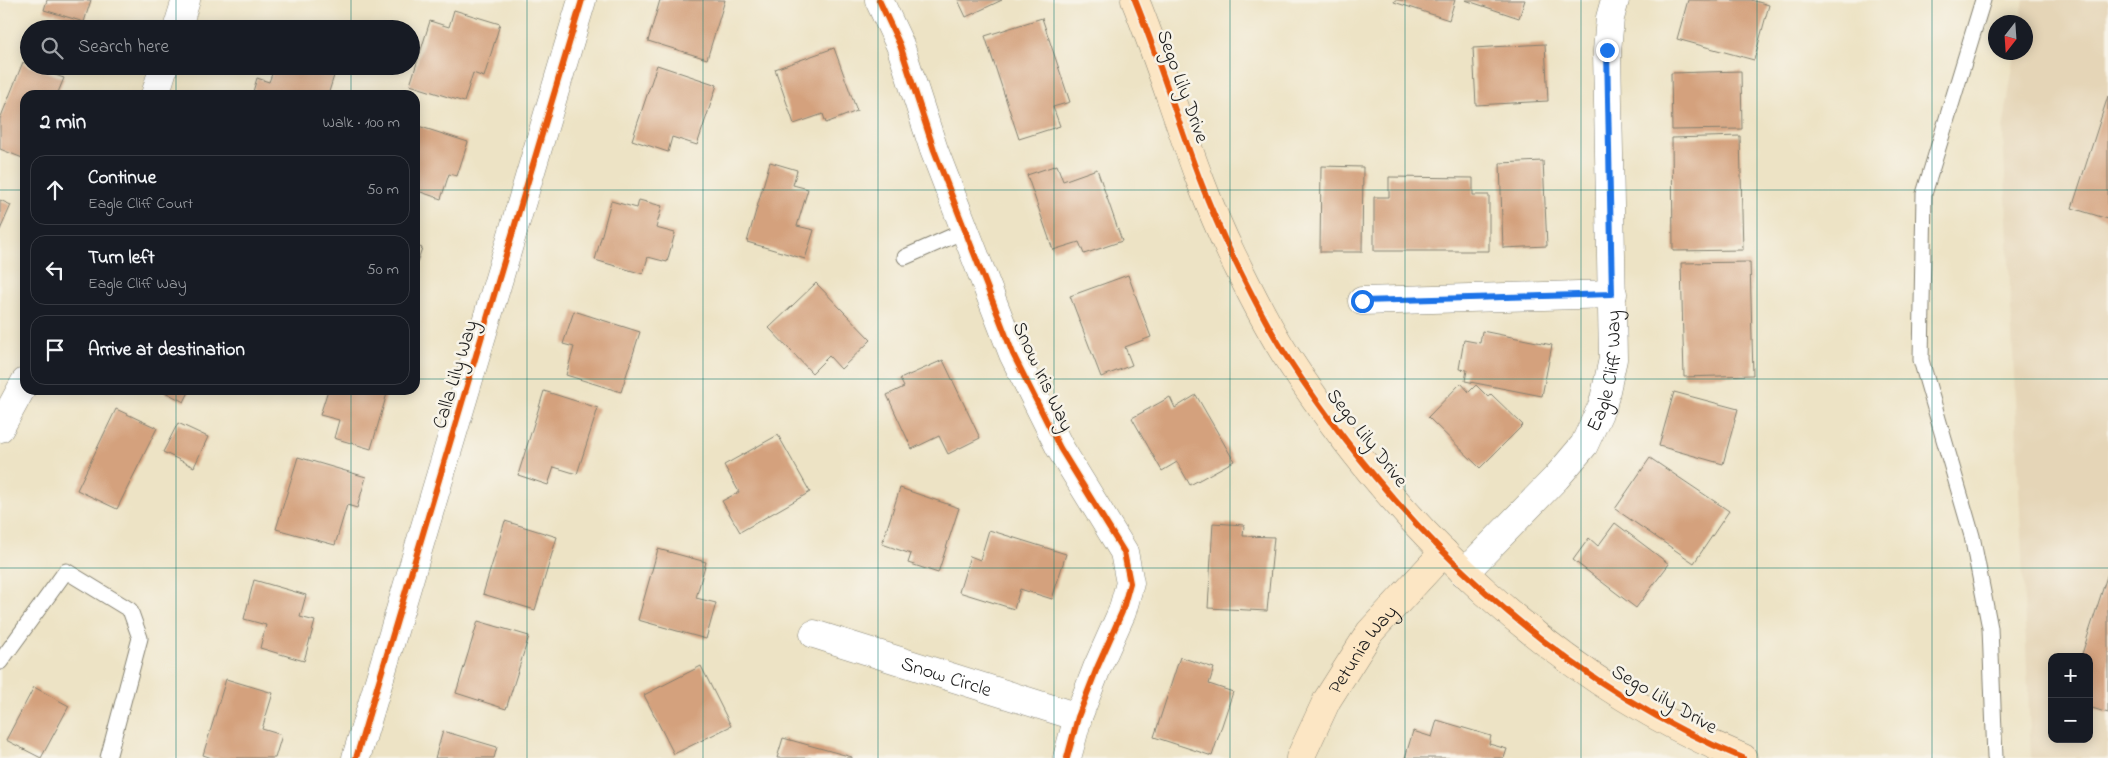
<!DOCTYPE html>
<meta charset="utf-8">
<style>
body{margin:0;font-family:"Indie Flower",sans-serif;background:#20242c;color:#f1f3f6}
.controls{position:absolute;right:15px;bottom:15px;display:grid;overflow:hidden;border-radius:10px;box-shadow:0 2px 12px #0003}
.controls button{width:45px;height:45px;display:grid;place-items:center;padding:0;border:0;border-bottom:1px solid #363941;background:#171b24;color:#f1f3f6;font:25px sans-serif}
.compass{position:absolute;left:1988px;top:15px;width:45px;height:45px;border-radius:50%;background:#171b24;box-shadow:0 2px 12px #0003;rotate:197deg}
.stop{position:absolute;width:15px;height:15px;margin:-11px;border:4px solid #1a73e8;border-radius:50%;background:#fff}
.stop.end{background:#1a73e8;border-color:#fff;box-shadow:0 1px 5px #0008}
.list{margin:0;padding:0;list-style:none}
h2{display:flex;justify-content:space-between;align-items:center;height:65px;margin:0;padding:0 20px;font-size:21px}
h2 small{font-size:16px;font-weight:400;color:#9ea1a6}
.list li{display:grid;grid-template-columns:32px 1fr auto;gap:15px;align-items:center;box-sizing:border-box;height:70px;margin:0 10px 10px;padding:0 10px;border:1px solid #363941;border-radius:15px}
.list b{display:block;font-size:19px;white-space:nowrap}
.list p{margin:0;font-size:16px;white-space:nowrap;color:#9ea1a6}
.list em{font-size:16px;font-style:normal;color:#9ea1a6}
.icon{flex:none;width:28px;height:28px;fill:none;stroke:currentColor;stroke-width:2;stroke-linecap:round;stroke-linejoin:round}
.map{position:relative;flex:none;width:2108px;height:758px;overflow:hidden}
.search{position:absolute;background:#171b24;box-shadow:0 2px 12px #0003;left:20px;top:20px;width:400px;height:55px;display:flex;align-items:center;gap:12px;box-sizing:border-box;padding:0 18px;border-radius:28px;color:#9ea1a6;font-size:19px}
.panel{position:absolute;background:#171b24;box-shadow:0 2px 12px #0003;left:20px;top:90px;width:400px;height:305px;border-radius:15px}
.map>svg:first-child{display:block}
.built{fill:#e5d5b7;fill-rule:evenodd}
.building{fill:#d4a17d}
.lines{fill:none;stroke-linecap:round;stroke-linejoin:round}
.lane-casing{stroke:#848070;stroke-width:17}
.street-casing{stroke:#848070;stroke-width:29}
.secondary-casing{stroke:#848070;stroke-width:29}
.lane{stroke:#fff;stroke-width:15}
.street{stroke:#fff;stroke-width:28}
.secondary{stroke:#fce6c4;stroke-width:28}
.cycleway-casing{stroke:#f7f3e8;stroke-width:9}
.cycleway{stroke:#e8590c;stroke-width:6}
.route{stroke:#1a73e8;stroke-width:6}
.grid{fill:none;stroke:#0f766e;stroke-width:1;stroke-opacity:0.55}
.labels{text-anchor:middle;stroke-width:5;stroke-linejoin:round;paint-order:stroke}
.street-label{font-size:20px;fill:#1c1c1c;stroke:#f7f3e8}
</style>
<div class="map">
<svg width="2108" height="758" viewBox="0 0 2108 758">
<rect width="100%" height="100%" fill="#f7f3e8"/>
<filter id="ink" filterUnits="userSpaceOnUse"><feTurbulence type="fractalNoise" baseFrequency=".02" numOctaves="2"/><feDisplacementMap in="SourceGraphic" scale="10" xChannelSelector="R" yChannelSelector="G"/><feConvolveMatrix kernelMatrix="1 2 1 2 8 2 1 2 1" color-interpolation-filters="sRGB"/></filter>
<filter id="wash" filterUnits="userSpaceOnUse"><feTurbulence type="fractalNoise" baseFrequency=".0096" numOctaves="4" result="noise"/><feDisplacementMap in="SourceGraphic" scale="20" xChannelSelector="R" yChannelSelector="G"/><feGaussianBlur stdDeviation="1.12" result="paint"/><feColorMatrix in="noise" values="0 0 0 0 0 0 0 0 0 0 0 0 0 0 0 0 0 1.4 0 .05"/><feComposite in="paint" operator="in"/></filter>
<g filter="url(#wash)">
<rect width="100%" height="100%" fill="#ede3c5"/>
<path class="built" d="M2024,0h84v758h-77l-28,-628 12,-77 11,-1v-30h-6zM2052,657h37v82h-37z"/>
<g id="blocks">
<path class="building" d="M47,0h44l-7,22 -40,-12z
M660,0h65l-18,59 -59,-18z
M958,0h44l-36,17z
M1395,0h60l-6,20 -55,-18z
M1465,0h60l-6,18z
M1688,0h63l18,5 -15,55 -77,-21z
M454,10l46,14 -16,53 -11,-4 -9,29 -54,-17 20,-64 19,6z
M1042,18l28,84 -17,5 7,19 -41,13 -34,-103z
M1545,44l3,57 -72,4 -3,-57z
M834,48l23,63 -31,12 -3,-9 -29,10 -19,-55z
M23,62l6,4 35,12 -7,17h-32v64l-25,-10v-30z
M657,65l60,20 -20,60 -25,-8 -4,15 -36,-12z
M275,66h62l-9,29h-76l5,-17 12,4z
M1741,71l1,58 -70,1 -1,-57z
M2108,96v123l-36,-11z
M415,125l53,17 -11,34 -8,-2 -8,25 -26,-9z
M1740,136l3,114 -70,1 -1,-113z
M1543,161l4,85 -44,2 -3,-85z
M770,162l27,8 -4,15 15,4 -11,37 17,4 -9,29 -58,-17z
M1057,165l6,16 34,-12 25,72 -38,13 -5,-12 -26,8 -26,-75z
M1321,166l42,1 -1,85h-42z
M1389,177l84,1v17h16v56h-115v-54h15z
M0,200l11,5 -11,25z
M639,200l23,6 -6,22 19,5 -8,29 -19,-5 -5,17 -48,-14 16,-59 26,7z
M415,245l7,3 -7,20z
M1750,262l3,113 -69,2 -3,-114z
M1128,275l23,62 -26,10 7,18 -31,12 -31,-81z
M816,283l55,57 -30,29 -12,-13 -17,17 -43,-45z
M574,311l66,21 -19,60 -55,-17 8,-28 -11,-3z
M1482,331l70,14 -10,51 -77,-15 2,-11 -8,-1 5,-29 16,3z
M943,360l37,78 -32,16 -9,-18 -27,13 -25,-54 17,-8 -4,-8z
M1461,383l8,9 7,-7 12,12 3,-3 32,31 -43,43 -52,-51z
M161,390h29l-6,12z
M328,390h60l-17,59 -37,-11 5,-18 -19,-5z
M544,391l54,17 -21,66 -23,-7 -6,18 -30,-10z
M1674,392l64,17 -15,55 -64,-18z
M1196,395l38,66 -44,24 -13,-23 -15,9 -30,-53 38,-21 5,11z
M116,409l41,19 -40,81 -40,-19z
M178,423l30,14 -14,30 -31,-15z
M778,435l32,57 -70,40 -18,-31 17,-9 -15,-27z
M298,457l68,20 -9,31 -10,-3 -12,40 -59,-16z
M1650,458l79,53 -35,52 -79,-54z
M900,488l59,20 -21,65 -30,-10 3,-9 -29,-10z
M505,521l52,16 -22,73 -52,-16z
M1213,523l31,2 -1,11 31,1 -7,74 -59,-3z
M1615,523l54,41 -33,44 -63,-48 16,-22 9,8z
M989,530l77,24 -14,45 -32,-10 -6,20 -55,-17 11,-36 10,4z
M658,549l48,13 -10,36 20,5 -10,36 -68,-19z
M2108,573v140l-19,-6v-50h-8z
M254,580l52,15 -6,22 15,4 -11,40 -44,-13 6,-23 -22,-6z
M478,621l51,15 -23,73 -50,-16z
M1180,657l34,11 -5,16 24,8 -21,64 -58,-19z
M701,666l30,60 -57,28 -30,-59z
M226,679l47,14 -11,36 20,6 -7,23h-63l-9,-3z
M34,687l35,19 -28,52 -35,-18z
M1437,720l54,16 -2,8 18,5 -3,9h-99l8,-27 19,6z
M443,731l54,16 -3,11h-59z
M783,738l69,19v1h-75z"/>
</g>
</g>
<g filter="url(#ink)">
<use href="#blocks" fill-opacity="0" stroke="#848070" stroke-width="1"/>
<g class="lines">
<defs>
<path id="lane" d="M1983,0l-59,194 -3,166 51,176 18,92 5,130
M905,257l59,-26
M0,662l66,-91 64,39 10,28 -32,120"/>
<g id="street">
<path d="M879,0l21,45 34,105 79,204 47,94 64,104 6,31 -8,29 -25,56 -19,49 -11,41"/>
<path d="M177,29l9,-29"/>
<path d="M155,95l9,-29"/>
<path d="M1362,301l251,-7"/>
<path d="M0,428l25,-46"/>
<path id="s1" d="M1464,573l92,-95 28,-33 19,-41 10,-45 -6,-308 3,-33 5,-18"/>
<path id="s2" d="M814,634l264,83"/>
<path d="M356,758l226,-758"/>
</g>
<g id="secondary">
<path d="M1135,0c34,84 57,173 97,255 17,34 34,70 55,102 110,170 267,323 456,401"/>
<path id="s3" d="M1300,758l27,-58 43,-68 74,-80"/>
</g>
</defs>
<use href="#lane" class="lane-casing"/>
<use href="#street" class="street-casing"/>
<use href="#secondary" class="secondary-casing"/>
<use href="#lane" class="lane"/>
<use href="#street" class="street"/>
<use href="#secondary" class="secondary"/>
<defs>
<path id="cycleway" d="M879,0l21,45 34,105 79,204 47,94 64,104 6,31 -8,29 -25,56 -19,49 -11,41
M1135,0c34,84 57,173 97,255 17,34 34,70 55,102 110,170 267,323 456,401
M356,758l226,-758"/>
</defs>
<use href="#cycleway" class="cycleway-casing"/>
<use href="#cycleway" class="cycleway"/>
</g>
</g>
<g class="lines" filter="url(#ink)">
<path class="route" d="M1362,301l250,-7 -5,-244"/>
</g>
<path class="grid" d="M176,0v29M351,0v29M527,0v758M703,0v758M878,0v758M1054,0v758M1230,0v758M1405,0v758M1581,0v758M1757,0v758M1932,0v758M176,66v29M351,66v29M0,190h25M415,190h1693M0,379h25M415,379h1693M176,390v368M351,390v368M0,568h2108"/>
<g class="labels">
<g class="street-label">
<text transform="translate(1184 86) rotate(70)" y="7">Sego Lily Drive</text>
<text dy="7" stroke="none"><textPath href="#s1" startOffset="254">Eagle Cliff Way</textPath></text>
<text transform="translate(454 374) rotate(-73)" y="7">Calla Lily Way</text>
<text transform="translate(1044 376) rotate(65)" y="7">Snow Iris Way</text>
<text transform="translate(1368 437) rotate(52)" y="7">Sego Lily Drive</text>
<text dy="7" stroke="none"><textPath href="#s3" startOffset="126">Petunia Way</textPath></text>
<text dy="7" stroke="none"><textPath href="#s2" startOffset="139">Snow Circle</textPath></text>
<text transform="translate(1665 698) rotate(30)" y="7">Sego Lily Drive</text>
</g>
</g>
</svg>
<div class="controls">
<button>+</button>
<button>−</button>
</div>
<svg class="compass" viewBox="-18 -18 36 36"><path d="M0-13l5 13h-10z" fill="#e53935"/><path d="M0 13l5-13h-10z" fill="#9ea1a6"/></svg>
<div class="stop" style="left:1362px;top:301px"></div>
<div class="stop end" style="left:1607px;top:50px"></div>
<div class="search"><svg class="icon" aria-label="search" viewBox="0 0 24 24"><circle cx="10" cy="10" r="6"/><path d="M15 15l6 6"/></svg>Search here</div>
<section class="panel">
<h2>2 min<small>Walk · 100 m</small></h2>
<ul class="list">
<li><svg class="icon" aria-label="ahead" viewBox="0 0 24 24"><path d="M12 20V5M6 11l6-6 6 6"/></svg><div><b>Continue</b><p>Eagle Cliff Court</p></div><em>50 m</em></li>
<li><svg class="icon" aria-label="left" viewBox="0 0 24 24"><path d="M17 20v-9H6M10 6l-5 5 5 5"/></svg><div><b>Turn left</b><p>Eagle Cliff Way</p></div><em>50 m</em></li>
<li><svg class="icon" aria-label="arrive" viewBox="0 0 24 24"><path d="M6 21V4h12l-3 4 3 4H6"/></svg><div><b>Arrive at destination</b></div></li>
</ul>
</section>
</div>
